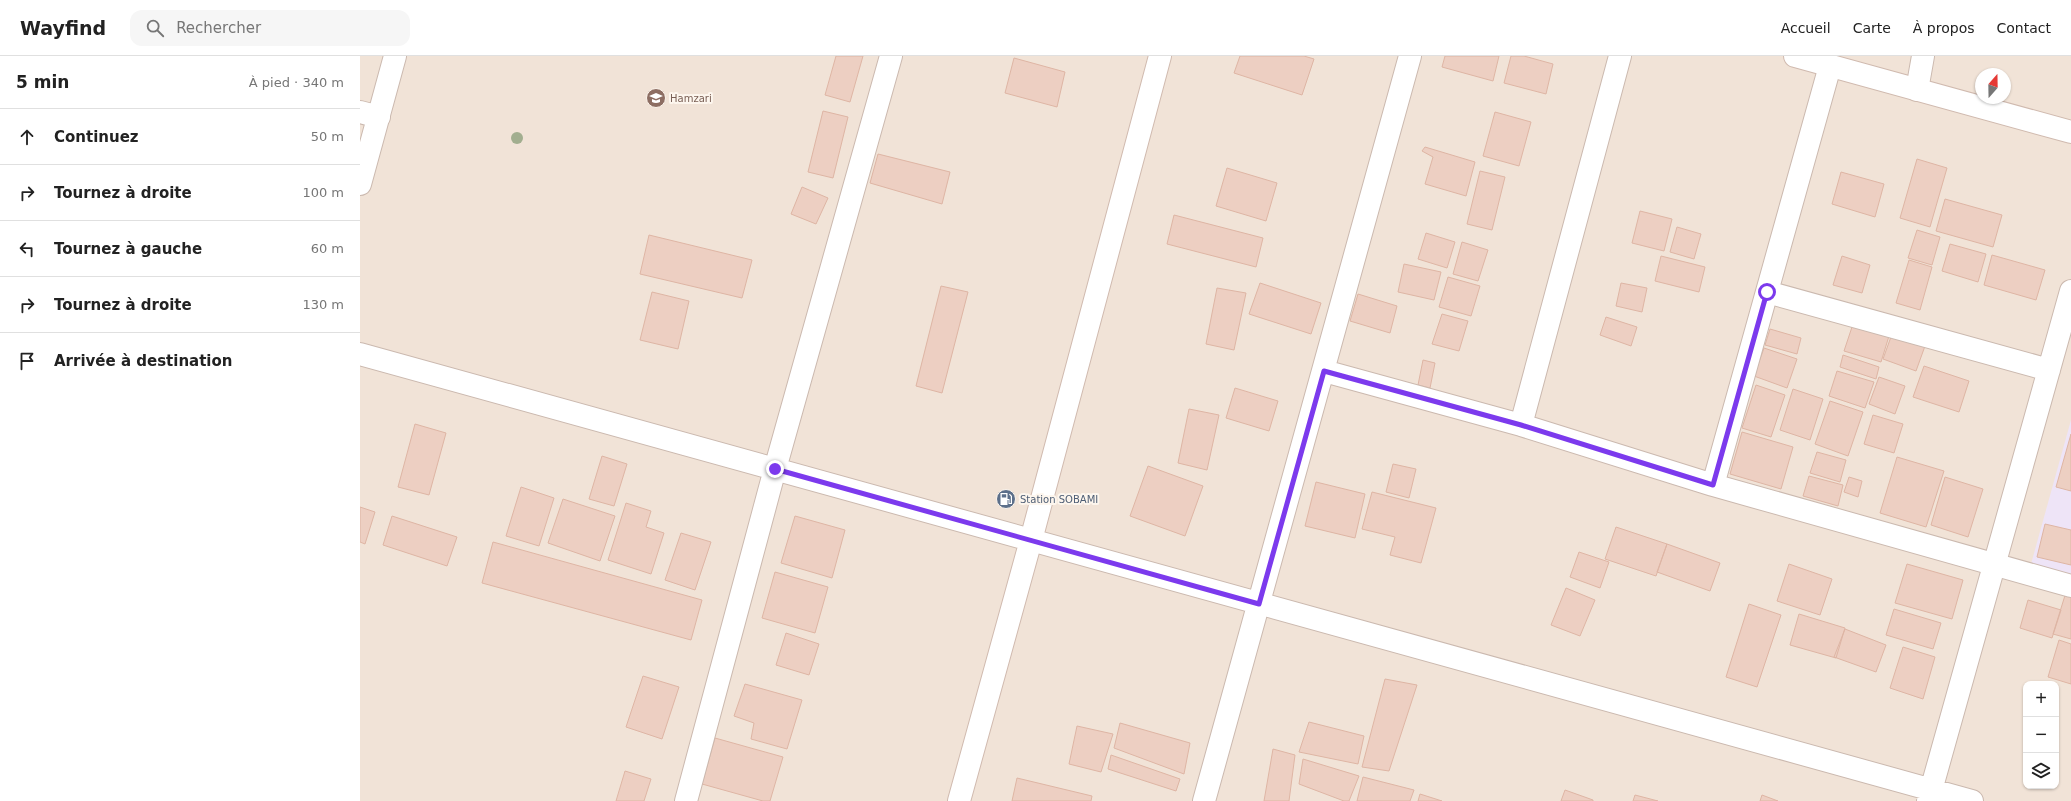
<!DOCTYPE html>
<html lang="fr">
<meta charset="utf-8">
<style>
body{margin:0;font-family:"DejaVu Sans",sans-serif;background:#f6f6f6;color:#222}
.controls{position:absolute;right:12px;bottom:12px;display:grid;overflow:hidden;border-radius:8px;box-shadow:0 1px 3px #0004}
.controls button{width:36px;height:36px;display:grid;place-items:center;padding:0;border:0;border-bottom:1px solid #e0e0e0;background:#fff;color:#222;font:20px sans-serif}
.compass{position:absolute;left:1615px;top:12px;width:36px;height:36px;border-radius:50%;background:#fff;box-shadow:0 1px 3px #0004;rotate:20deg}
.stop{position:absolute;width:12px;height:12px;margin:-9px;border:3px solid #7c3aed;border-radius:50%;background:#fff}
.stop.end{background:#7c3aed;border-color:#fff;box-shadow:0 1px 4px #0008}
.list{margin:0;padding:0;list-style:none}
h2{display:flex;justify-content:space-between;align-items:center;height:52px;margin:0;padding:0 16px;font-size:17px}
h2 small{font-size:13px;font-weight:400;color:#767676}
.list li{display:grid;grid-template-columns:26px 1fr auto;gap:12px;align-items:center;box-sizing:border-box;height:56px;padding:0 16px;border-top:1px solid #e0e0e0}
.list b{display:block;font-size:15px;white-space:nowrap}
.list em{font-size:13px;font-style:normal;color:#767676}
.icon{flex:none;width:22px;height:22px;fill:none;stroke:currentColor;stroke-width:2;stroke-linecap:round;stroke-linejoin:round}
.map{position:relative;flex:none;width:1711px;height:745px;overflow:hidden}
header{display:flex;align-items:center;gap:24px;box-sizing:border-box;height:56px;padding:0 20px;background:#fff;border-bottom:1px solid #e0e0e0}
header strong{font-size:19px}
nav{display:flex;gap:22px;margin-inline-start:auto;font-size:14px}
.search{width:280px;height:36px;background:#f6f6f6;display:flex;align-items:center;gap:10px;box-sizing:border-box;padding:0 14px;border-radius:12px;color:#767676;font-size:15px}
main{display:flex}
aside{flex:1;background:#fff}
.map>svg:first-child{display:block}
.residential{fill:#f1e3d7;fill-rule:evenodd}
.education{fill:#eee4f7}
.building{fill:#edcfc2;stroke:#deb5a4}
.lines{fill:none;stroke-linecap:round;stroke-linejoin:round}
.street-casing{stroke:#cbb9af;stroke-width:24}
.secondary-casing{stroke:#d0baaf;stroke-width:24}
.street{stroke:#fff;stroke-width:22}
.secondary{stroke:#fff;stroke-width:22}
.tree{fill:#a2ae8f}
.route{stroke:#7c3aed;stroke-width:5}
.labels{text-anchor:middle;stroke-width:4;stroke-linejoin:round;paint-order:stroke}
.education-label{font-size:10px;fill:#785e54;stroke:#fdf6ee;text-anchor:start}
.service-label{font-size:10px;fill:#4e5e75;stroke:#fdf6ee;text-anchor:start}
</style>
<header>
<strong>Wayfind</strong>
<div class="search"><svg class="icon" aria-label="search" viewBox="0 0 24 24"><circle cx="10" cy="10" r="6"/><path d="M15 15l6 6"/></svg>Rechercher</div>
<nav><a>Accueil</a><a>Carte</a><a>À propos</a><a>Contact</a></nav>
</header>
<main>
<aside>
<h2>5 min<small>À pied · 340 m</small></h2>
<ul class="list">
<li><svg class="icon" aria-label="ahead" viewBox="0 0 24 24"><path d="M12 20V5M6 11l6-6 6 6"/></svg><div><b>Continuez</b></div><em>50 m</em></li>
<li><svg class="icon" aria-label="right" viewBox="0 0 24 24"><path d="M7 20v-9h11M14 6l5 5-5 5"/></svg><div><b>Tournez à droite</b></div><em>100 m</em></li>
<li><svg class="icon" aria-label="left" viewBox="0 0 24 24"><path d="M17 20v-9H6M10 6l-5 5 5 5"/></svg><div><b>Tournez à gauche</b></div><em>60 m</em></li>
<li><svg class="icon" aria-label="right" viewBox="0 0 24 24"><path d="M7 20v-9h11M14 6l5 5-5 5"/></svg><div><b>Tournez à droite</b></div><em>130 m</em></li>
<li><svg class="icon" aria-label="arrive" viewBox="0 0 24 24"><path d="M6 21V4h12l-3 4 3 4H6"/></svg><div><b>Arrivée à destination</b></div></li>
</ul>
</aside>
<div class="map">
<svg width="1711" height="745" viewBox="0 0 1711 745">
<rect width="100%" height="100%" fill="#faf1e8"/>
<path class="residential" d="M0,0h1711v745h-1711zM1621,18h24v24h-24zM1666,628h30v102h-30z"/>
<path class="education" d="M1711,364v155l-40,-11z"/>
<path class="building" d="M476,0h27l-13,46 -25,-7z
M880,0h64l10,3 -12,36 -68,-22z
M1085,0h54l-6,25 -51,-14z
M1151,0h13l29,8 -7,30 -42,-11z
M654,2l51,14 -8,35 -52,-14z
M463,55l25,6 -15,61 -25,-6z
M1135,56l36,10 -12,44 -36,-10z
M1065,91l50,15 -9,34 -41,-12 8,-27 -11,-6z
M518,98l72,18 -8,32 -72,-21z
M1557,103l30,9 -17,59 -30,-9z
M867,112l50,15 -11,38 -50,-15z
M1120,115l25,6 -13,53 -25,-6z
M1481,116l43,12 -9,33 -43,-13z
M442,131l26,11 -12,26 -25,-10z
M1585,143l57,16 -9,32 -57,-16z
M1280,155l32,8 -8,32 -32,-8z
M814,159l89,23 -7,29 -89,-23z
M1317,171l24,7 -7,25 -24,-7z
M1557,174l23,7 -8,28 -24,-7z
M1066,177l29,9 -8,26 -29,-9z
M289,179l103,25 -10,38 -102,-24z
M1102,186l26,8 -10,31 -25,-7z
M1590,188l36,10 -8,28 -36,-11z
M1632,199l53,15 -9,30 -52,-15z
M1301,200l44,11 -6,25 -44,-11z
M1482,200l28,9 -8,28 -29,-8z
M1549,204l23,7 -12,43 -24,-7z
M1044,208l37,8 -7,28 -36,-8z
M1088,221l32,9 -9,30 -32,-9z
M900,227l61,20 -10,31 -62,-20z
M1261,227l26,5 -5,24 -26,-6z
M581,230l27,6 -26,101 -26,-7z
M857,232l29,5 -12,57 -28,-6z
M292,236l37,9 -11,48 -38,-9z
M998,238l39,12 -7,27 -40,-12z
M1082,258l26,7 -9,30 -27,-7z
M1246,261l31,10 -6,19 -31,-11z
M1493,268l36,12 -8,26 -37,-11z
M1410,273l31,9 -4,16 -32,-9z
M1532,278l33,12 -9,25 -33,-12z
M1404,292l33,11 -10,29 -33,-12z
M1483,299l36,12 -3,12 -36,-12z
M1063,304l12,3 -5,25 -12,-3z
M1564,310l45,15 -10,31 -46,-15z
M1477,315l37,11 -9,26 -36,-12z
M1519,321l26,9 -10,28 -26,-10z
M1396,329l29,10 -14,42 -29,-9z
M875,332l43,13 -9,30 -43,-13z
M1433,333l30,10 -13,41 -30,-10z
M1470,345l33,11 -15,44 -33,-12z
M829,353l30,6 -12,55 -29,-7z
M1513,359l30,9 -9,29 -30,-9z
M55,368l31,9 -17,62 -31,-8z
M1382,376l51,15 -12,42 -51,-15z
M1711,378v57l-15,-4z
M1457,396l29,8 -6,22 -30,-9z
M242,400l25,8 -13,42 -25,-7z
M1537,401l47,14 -18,56 -46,-14z
M1033,408l23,5 -7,29 -23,-6z
M788,410l55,20 -18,50 -55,-20z
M1449,420l34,9 -5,21 -35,-10z
M1489,421l13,4 -4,16 -14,-5z
M1585,421l38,12 -15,48 -37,-12z
M956,426l49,12 -10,44 -50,-12z
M161,431l33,11 -15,48 -33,-10z
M1012,436l64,16 -15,55 -31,-8 5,-18 -33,-8z
M203,443l52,17 -15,45 -52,-18z
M266,447l25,8 -5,16 18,6 -13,41 -43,-14z
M0,451l15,5 -10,32 -5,-2z
M32,460l65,21 -10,29 -64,-21z
M435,460l50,14 -13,48 -51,-15z
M1685,468l26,6v35l-34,-8z
M1256,471l51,17 -11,32 -51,-17z
M321,477l30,9 -16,48 -30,-10z
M133,486l209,58 -11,40 -209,-57z
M1307,488l53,19 -10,28 -53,-19z
M1219,496l30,10 -9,26 -30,-11z
M1429,508l43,15 -12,36 -43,-14z
M1547,508l56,16 -11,39 -57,-16z
M415,516l53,15 -13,46 -53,-15z
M1206,532l29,12 -15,36 -29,-11z
M1707,533l4,1v49l-18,-5z
M1668,544l33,10 -9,28 -32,-10z
M1389,548l32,11 -24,72 -31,-10z
M1534,553l47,14 -8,26 -47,-14z
M1439,558l46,14 -9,30 -46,-13z
M1485,573l41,16 -10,27 -42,-15z
M426,577l33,11 -10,31 -33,-10z
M1699,584l12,4v40l-23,-7z
M1543,591l32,10 -12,42 -33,-11z
M283,620l36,11 -17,52 -36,-12z
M1025,623l32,6 -28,86 -27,-4z
M385,628l57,16 -15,49 -36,-10 3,-16 -20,-7z
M949,666l55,14 -6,28 -59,-12z
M760,667l70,20 -6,31 -70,-26z
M717,670l36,8 -12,38 -32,-8z
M355,682l68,19 -13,44h-7l-61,-17z
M913,693l22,6 -6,46h-25z
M751,699l69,24 -4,12 -68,-22z
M943,703l56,17 -10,25h-5l-45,-17z
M265,715l26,8 -7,22h-28z
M1003,721l51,13 -4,11h-53z
M657,722l75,18 -1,5h-79z
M1205,734l28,10v1h-32z
M1060,738l22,7h-24z
M1275,739l23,6h-25z
M1402,739l16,6h-18z"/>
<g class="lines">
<defs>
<path id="street" d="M1557,34l6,-34
M0,56l19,5
M0,128l35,-128
M1407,236l282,78
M0,298l1612,447
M964,315l197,54 192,60 358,101
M1161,369l99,-369
M1353,429l117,-419
M326,745l89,-332 116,-413
M844,745l206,-745
M1568,745l143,-510"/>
<path id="secondary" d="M1435,0l276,76
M599,745l72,-261 129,-484"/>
</defs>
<use href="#street" class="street-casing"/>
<use href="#secondary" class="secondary-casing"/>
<use href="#street" class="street"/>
<use href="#secondary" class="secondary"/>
</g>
<circle class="tree" cx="157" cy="82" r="6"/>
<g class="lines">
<path class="route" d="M415,413l484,135 65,-233 197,54 192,60 54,-193"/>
</g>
<defs>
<symbol id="school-disc" viewBox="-11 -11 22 22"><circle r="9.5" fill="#8d6e63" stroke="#fdf6ee"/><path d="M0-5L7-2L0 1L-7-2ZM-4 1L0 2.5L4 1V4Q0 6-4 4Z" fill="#fff"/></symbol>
<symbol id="fuel-disc" viewBox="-11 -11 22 22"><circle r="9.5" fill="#5c6f8a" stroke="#fdf6ee"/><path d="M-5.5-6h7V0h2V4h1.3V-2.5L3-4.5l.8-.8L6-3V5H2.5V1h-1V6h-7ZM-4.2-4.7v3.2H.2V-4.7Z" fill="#fff"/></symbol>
</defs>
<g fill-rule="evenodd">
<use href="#school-disc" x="285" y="31" width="22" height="22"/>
<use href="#fuel-disc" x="635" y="432" width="22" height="22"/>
</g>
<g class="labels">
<g class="education-label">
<text x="310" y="46">Hamzari</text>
</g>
<g class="service-label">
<text x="660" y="447">Station SOBAMI</text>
</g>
</g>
</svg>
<div class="controls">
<button>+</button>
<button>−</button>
<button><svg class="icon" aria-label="layers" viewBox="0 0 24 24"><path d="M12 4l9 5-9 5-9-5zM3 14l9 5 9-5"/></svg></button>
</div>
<svg class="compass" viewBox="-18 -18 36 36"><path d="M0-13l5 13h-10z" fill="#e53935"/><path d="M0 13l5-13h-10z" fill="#767676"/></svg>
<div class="stop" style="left:1407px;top:236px"></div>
<div class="stop end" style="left:415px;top:413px"></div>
</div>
</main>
